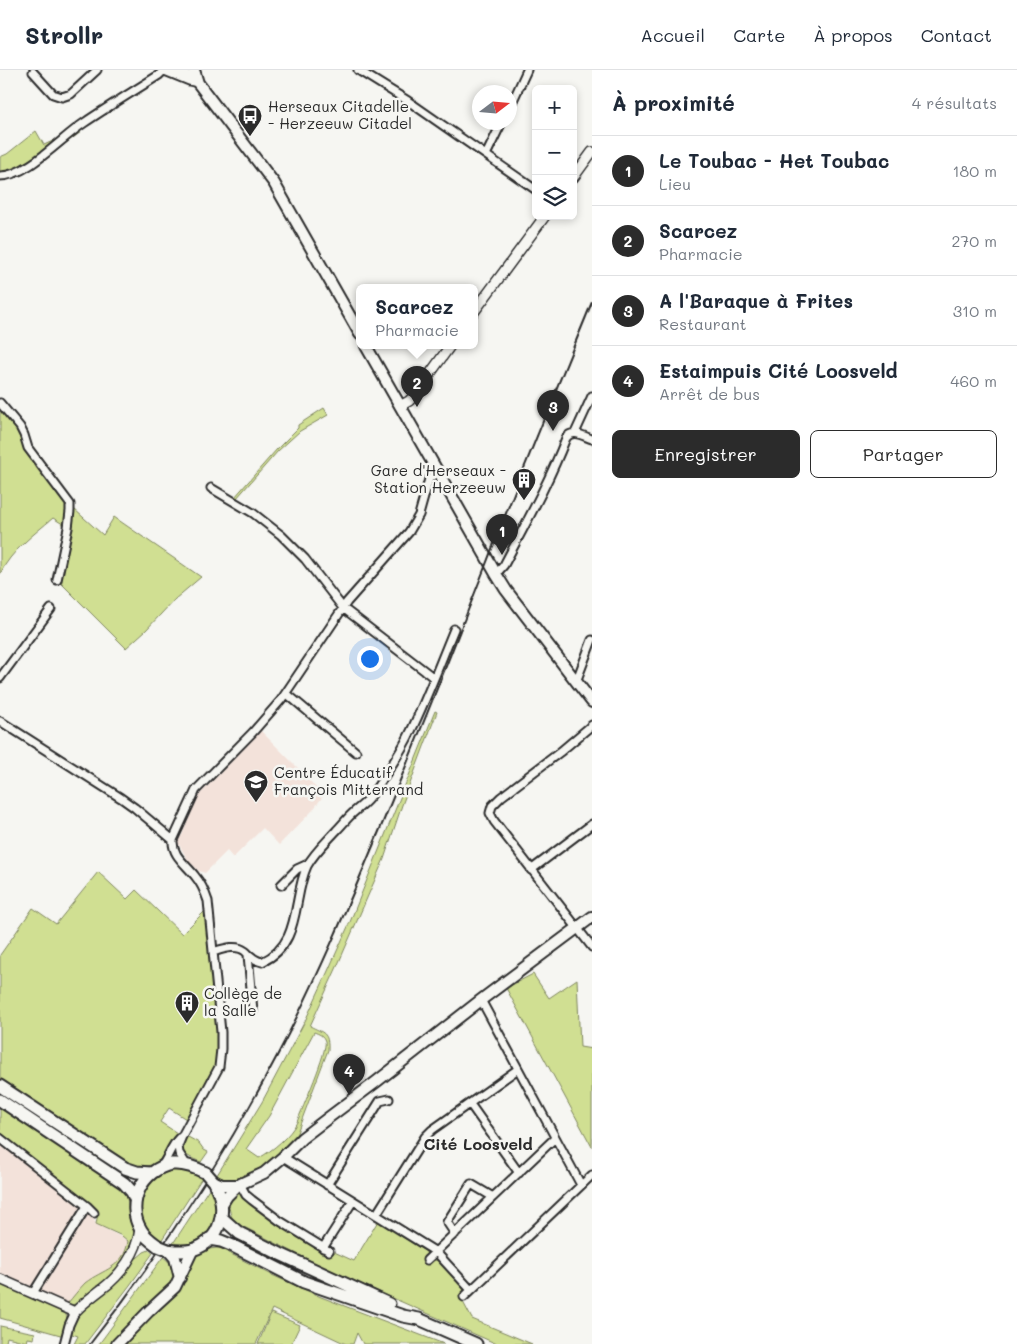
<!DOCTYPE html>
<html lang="fr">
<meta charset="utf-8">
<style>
body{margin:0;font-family:Mali,sans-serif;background:#f2f2f3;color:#1f2937}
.controls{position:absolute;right:15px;top:15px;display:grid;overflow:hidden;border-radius:8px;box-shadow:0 2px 8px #0003}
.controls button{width:45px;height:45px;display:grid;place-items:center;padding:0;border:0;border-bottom:1px solid #e0e1e3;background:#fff;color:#1f2937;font:25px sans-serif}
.compass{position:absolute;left:472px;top:15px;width:45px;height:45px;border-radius:50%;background:#fff;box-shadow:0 2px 8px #0003;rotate:74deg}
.you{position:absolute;left:369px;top:588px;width:18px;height:18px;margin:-12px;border:4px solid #fff;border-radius:50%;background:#1a73e8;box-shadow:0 0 0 8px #1a73e833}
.badge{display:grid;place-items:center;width:32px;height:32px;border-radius:50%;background:#2b2b2b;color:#fff;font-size:16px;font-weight:700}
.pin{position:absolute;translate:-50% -41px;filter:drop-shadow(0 1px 2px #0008)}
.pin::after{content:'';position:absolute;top:26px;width:18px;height:15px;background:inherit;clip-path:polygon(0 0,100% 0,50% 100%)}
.popup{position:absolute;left:356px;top:214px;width:122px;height:65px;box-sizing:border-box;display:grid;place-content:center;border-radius:8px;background:#fff;filter:drop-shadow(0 1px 4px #0005);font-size:16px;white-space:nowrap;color:#747a83}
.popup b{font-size:19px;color:#1f2937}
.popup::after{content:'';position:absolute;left:50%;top:100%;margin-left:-10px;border:10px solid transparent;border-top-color:#fff}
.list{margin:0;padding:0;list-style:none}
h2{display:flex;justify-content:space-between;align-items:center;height:65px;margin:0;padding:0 20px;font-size:21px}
h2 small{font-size:16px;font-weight:400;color:#747a83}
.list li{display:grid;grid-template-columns:32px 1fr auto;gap:15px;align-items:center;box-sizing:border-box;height:70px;padding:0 20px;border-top:1px solid #e0e1e3}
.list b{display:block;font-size:19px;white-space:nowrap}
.list p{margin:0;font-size:16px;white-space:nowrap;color:#747a83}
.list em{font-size:16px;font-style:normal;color:#747a83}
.actions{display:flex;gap:10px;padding:15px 20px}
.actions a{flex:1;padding:11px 0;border:1px solid #2b2b2b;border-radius:8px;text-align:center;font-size:18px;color:#2b2b2b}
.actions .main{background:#2b2b2b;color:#fff}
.icon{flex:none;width:28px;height:28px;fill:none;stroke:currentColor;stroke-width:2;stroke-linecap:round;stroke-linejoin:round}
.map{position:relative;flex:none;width:592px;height:1274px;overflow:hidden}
header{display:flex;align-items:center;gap:30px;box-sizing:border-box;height:70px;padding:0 25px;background:#fff;border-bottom:1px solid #e0e1e3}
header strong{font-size:24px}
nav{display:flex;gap:28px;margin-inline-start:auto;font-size:18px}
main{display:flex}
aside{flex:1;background:#fff}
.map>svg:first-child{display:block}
.built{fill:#f3e2da}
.green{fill:#d0df92;stroke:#7e855e;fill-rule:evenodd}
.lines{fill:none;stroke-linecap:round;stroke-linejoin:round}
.minor-casing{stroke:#2b2b2b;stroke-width:11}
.tertiary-casing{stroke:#2b2b2b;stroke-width:12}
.secondary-casing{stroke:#2b2b2b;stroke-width:14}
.trunk-casing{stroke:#2b2b2b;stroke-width:15}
.minor{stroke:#f6f6f2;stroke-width:7}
.tertiary{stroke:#f6f6f2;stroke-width:9}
.secondary{stroke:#f6f6f2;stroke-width:10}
.trunk{stroke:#f6f6f2;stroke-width:11}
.rail{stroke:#2b2b2b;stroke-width:2}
.trunk-bridge-casing{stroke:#2b2b2b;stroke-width:15;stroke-linecap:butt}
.trunk-bridge{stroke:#f6f6f2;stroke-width:11}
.labels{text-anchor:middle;stroke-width:5;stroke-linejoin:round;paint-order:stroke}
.poi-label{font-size:15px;fill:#2b2b2b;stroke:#f6f6f2;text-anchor:start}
.neighbourhood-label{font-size:16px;font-weight:bold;fill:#2b2b2b;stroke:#f6f6f2}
</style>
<header>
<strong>Strollr</strong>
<nav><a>Accueil</a><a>Carte</a><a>À propos</a><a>Contact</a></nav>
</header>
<main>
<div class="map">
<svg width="592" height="1274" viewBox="0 0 592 1274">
<rect width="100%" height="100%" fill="#f6f6f2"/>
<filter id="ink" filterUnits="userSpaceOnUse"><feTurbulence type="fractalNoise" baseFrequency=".02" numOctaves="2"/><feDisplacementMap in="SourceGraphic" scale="10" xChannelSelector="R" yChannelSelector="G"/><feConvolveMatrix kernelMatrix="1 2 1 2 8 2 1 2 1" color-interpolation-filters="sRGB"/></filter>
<g filter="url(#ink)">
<path class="built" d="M261,661l42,42 20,23 -10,14 -34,35 -16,-17 -30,30 -6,-7 -22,22 -6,-2 -10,-9 -12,-21 5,-6 15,-38z
M0,1072l90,69 6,13 33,17 -2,9 -12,16 -29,17 -19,21 -67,-30z"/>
<path class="green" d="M77,60l4,2 -45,33 -36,14v-22l7,-3 29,-23 8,14z
M324,338l4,7 -28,16 -22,20 -42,48 -2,-1 43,-49 21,-21v-3z
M0,340l19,22 4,12 45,60 -2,22 -13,-8c-20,17 -42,33 -53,56z
M74,439l29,26 11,-18 87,60 -26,22 -29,31 -20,18 -66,-66z
M435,641l2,1 -35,93 -18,54 -48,110 -26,57c13,7 19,6 18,24l-33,88 -13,15 -2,-1c-14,13 -44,39 -63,23l45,-73 43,-81 23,-50 22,-49zM314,962c5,2 9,3 11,9 3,10 -23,68 -28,81 -6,13 -25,29 -38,36l-13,-9 23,-33z
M98,802l29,27 9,-9 46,44 24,-24 12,129v9l-2,14 -5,14 -25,43 -17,-11 -9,14 17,11c-12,17 -15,36 -40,33v2h-3l-134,-90v-123l33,-47 23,16z
M533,904l16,24 28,-19 3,68 12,2v98l-86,-159z
M0,1037l105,70 3,-1 17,13 -1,2 3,5 2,22 5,14v13l-13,19 -15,17 -30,23 -5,1 -4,-1c6,-7 12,-15 18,-21 18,-14 39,-15 43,-42l-6,-5 -26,-12 2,-11 -98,-79z
M188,1067l11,6 5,7 4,2 -7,10c-11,-4 -28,-11 -13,-25z
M175,1100l14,1 13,7 -41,63c-34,-20 -23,-64 14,-71z
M210,1117c17,31 -4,61 -38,58z
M239,1120l8,12 28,20 53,34 4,-5 22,10 24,-40 48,31 1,3 -5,4 5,6 5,-4 5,-1 27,29v3l-5,4 4,6 9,17 60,25h-35l-170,-75 -93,-47c-7,-15 -7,-21 5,-32z
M217,1178l8,1 4,4 43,22 49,22 123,47h-81l-6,-11 -4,11h-7l-74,-35 -16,35h-131l24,-26 29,-26 7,-11 4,-15 6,-10 14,-7z
M149,1180l4,3 -23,32 -45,59h-11l4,-8 -9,-3 9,-20 56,-56 3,1 7,-6z
M163,1187c10,7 14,15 8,26l-42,40 -18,21h-12z
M0,1213l64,27c5,8 2,17 0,26l-64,-18z
M271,1243l29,12 -9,19h-33z
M0,1256l35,7 -1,6 -6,-1 -1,4 -20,-5 -1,5 6,2h-12z"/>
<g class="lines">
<defs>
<path id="minor" d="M162,0l27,11 9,2
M177,0l8,4 11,3
M358,0l50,31 128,89
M33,2l20,22 9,3 9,-3 26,-24
M510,37l17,-37
M486,85l16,-33
M0,106c28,0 61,-38 84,-53 25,-17 50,-32 75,-48l5,-5
M0,333l20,24 4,8 4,13 42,56v7l-2,17 -11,52
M575,363l17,-37
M211,418l42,25 28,22 24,24 38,49 91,70
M496,504l8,-9c22,-42 45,-83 62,-127 6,-9 17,-2 26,1
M0,608l51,-69
M576,612l16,-42
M286,623l70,59
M0,651l121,77 14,10 38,32
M592,655l-32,27 -59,45 -9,9 -2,7 4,8 98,126
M531,800l61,-46
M281,815l16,-16 11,-5
M213,882c10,-3 23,-8 32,-1 6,5 8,9 17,11 40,-18 30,-63 45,-96 7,-13 19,-24 29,-35 6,-6 12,-14 18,-19 8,-7 13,-10 19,-19 14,-20 28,-41 38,-62 16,-33 29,-68 43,-102
M248,885l5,56
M481,930l100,185
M470,1034l49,69
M0,1068l87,68 7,7
M283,1087l153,95 35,38
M186,1094l-7,-11 -1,-7 5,-12 36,-67 2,-18v-17l-13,-131c-3,-9 -7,-18 -13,-25 -9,-12 -23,-20 -22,-36l23,-50 57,-58 28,-32 66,-98 62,-70 10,-17 10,-36 9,-8
M161,1097c7,-9 10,-21 18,-29
M240,1114l6,11 6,5 28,21 49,30
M327,1115l53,-84 9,-2
M376,1145l49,-78 7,-7 86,-61
M455,1164l-8,-12 24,-38 22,13
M323,1178l30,-47
M427,1190l128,-122
M33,1223l54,-87
M464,1227l128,-122
M64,1274l5,-19 6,-13"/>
<path id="tertiary" d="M573,108l19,-26
M474,242l71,-96
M400,336l9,-5 5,-5 36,-50
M0,1209l75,33c8,-9 18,-16 27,-23 19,-14 35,-36 38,-60"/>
<path id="secondary" d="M194,0l4,13 76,100 86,151
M366,276l130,228 10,16 86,112
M213,1111l9,4h16l26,-12 19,-16 19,-19 26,-20 48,-36 105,-82 111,-83
M222,1134l5,-8 11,-11
M168,1180l7,8 5,20
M117,1274l32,-33 26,-24 18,-38"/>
<path id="trunk" d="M0,1016l125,82 12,4 14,1
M0,1030l124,83 8,9 3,7
M221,1147l18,16 41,21 109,50
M209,1169l12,2 12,5 71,36 99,34 16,3 57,25
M158,1176c-7,-5 -13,-9 -17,-16 -16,-26 1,-61 31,-66 13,-1 23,3 34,9
M168,1180c8,1 15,2 24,0 31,-9 37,-44 21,-69"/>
</defs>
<use href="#minor" class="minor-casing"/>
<use href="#tertiary" class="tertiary-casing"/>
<use href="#secondary" class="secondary-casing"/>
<use href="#trunk" class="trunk-casing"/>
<use href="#minor" class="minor"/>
<use href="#tertiary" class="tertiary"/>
<use href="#secondary" class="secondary"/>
<use href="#trunk" class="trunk"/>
<path class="rail" d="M90,1274c71,-90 134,-187 187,-288 40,-76 73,-155 106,-234 35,-85 69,-170 102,-255 34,-89 71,-177 107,-265"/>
<defs>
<path id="trunk-bridge" d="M206,1103l7,8
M158,1176l10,4"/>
</defs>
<use href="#trunk-bridge" class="trunk-bridge-casing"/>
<use href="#trunk-bridge" class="trunk-bridge"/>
</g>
</g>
<defs>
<symbol id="bus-pin" viewBox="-11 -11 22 30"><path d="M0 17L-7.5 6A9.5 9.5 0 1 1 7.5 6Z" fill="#2b2b2b" stroke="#f6f6f2"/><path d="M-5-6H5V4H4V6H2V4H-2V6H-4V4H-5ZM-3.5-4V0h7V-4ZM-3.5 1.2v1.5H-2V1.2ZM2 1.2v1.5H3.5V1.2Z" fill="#fff"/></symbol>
<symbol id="building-pin" viewBox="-11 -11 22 30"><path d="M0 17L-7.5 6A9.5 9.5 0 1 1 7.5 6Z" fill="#2b2b2b" stroke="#f6f6f2"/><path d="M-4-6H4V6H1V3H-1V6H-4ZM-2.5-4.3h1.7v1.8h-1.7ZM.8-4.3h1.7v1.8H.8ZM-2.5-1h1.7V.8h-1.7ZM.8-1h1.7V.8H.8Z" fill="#fff"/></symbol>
<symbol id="school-pin" viewBox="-11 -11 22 30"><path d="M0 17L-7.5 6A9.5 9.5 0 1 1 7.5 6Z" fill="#2b2b2b" stroke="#f6f6f2"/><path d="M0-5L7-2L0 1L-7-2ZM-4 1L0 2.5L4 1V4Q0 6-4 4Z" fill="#fff"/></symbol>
</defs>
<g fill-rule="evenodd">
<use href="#bus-pin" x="236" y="32" width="28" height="38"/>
<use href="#building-pin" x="510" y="396" width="28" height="38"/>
<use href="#school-pin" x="242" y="698" width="28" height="38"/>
<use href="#building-pin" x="173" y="919" width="28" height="38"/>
</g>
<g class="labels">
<g class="poi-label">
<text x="268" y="42">Herseaux Citadelle<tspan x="268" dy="17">- Herzeeuw Citadel</tspan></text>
<text x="506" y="406" text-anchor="end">Gare d'Herseaux -<tspan x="506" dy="17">Station Herzeeuw</tspan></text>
<text x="274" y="708">Centre Éducatif<tspan x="274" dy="17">François Mitterrand</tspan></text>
<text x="204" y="929">Collège de<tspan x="204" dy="17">la Salle</tspan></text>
</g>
<g class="neighbourhood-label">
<text x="478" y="1080">Cité Loosveld</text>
</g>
</g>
</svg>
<div class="controls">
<button>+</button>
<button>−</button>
<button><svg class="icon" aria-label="layers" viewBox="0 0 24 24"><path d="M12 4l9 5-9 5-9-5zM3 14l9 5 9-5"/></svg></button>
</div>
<svg class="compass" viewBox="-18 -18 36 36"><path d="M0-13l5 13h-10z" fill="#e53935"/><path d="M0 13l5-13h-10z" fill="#747a83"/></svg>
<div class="you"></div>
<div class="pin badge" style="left:502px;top:485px">1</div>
<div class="pin badge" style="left:417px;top:337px">2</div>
<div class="popup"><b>Scarcez</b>Pharmacie</div>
<div class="pin badge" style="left:553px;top:361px">3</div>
<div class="pin badge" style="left:349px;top:1025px">4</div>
</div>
<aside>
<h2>À proximité<small>4 résultats</small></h2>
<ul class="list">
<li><span class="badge">1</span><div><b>Le Toubac - Het Toubac</b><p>Lieu</p></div><em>180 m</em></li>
<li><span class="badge">2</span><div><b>Scarcez</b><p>Pharmacie</p></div><em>270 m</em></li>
<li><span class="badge">3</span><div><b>A l'Baraque à Frites</b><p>Restaurant</p></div><em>310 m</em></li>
<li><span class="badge">4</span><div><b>Estaimpuis Cité Loosveld</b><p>Arrêt de bus</p></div><em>460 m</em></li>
</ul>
<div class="actions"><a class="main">Enregistrer</a><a>Partager</a></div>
</aside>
</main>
